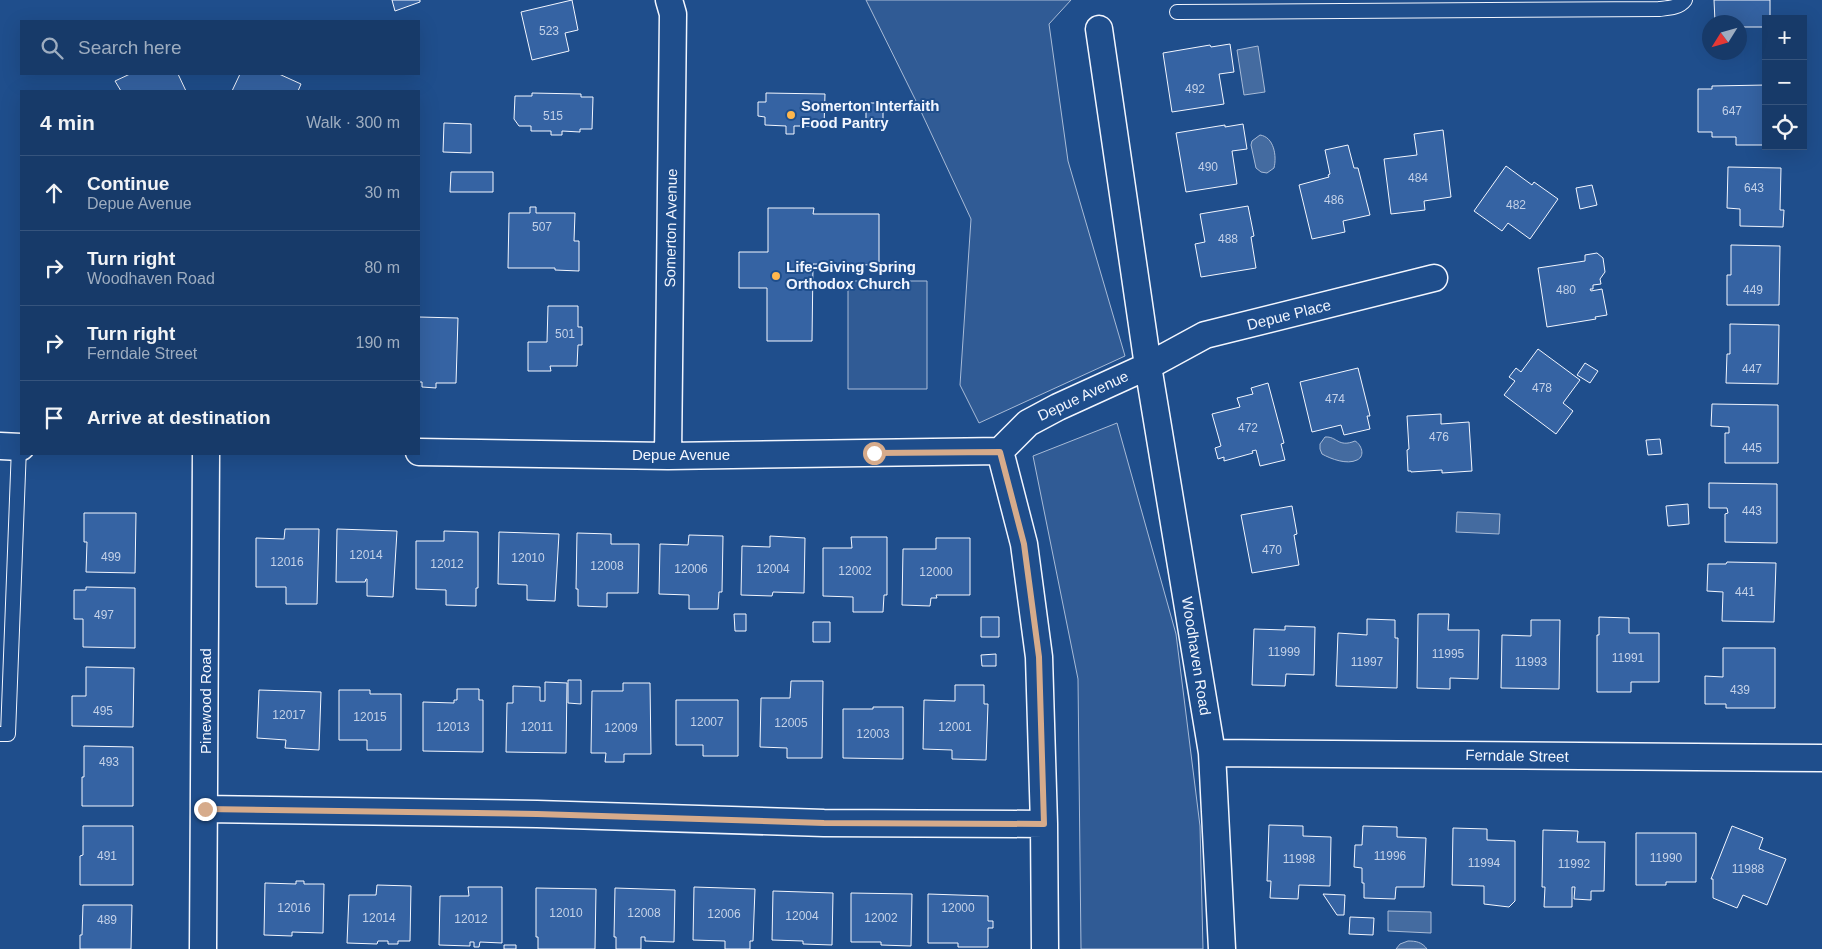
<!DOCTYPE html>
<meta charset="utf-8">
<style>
body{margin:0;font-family:Helvetica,sans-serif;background:#244571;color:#f1f3f6}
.controls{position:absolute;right:15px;top:15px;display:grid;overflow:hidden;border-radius:0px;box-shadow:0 5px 20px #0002}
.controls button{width:45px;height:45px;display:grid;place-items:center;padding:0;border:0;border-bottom:1px solid #36547d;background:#173a69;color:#f1f3f6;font:25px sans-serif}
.compass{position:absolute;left:1702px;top:15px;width:45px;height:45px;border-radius:50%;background:#173a69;box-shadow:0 5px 20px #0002;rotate:233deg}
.stop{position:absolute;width:15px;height:15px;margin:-11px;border:4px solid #d6ab8b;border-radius:50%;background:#fff}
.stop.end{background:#d6ab8b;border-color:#fff;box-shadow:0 1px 5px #0008}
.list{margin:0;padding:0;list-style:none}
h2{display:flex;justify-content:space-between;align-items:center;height:65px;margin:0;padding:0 20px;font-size:21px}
h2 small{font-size:16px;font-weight:400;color:#9eadc0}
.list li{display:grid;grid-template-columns:32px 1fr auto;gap:15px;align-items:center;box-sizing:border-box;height:75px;padding:0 20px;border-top:1px solid #36547d}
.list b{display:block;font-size:19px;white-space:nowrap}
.list p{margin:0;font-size:16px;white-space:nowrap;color:#9eadc0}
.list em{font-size:16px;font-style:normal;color:#9eadc0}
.icon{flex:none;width:28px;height:28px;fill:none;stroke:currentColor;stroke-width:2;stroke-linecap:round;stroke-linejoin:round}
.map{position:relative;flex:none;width:1822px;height:949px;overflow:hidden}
.search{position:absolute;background:#173a69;box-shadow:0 5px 20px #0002;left:20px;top:20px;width:400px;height:55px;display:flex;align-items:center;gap:12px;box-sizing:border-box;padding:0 18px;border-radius:0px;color:#9eadc0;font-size:19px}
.panel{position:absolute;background:#173a69;box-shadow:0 5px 20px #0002;left:20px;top:90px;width:400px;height:365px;border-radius:0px}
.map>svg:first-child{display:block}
.built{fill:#305b95;stroke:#a8bbd7}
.water{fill:#446ba0;stroke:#a8bbd7}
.building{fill:#3563a3;stroke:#f2f6ff}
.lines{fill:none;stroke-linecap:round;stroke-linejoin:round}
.lane-casing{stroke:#f2f6ff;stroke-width:16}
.street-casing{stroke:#f2f6ff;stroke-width:29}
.lane{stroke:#1f4e8c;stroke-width:14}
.street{stroke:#1f4e8c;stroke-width:26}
.route{stroke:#d6ab8b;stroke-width:6}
.poi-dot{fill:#ffb74d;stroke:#1f4e8c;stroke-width:2}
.labels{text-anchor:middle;stroke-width:4;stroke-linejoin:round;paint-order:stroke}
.number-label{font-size:12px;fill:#c3d1e8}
.poi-label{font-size:15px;font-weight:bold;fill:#f2f6ff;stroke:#1f4e8c;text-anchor:start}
.street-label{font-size:15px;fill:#f2f6ff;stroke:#1f4e8c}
</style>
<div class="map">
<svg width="1822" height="949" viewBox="0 0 1822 949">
<rect width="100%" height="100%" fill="#1f4e8c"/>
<path class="built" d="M866,0h205l-22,24 19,137 57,195 -146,67 -19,-38 11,-166 -54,-116z
M848,281h79v108h-79z
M1117,423l59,211 24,192 3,123h-122l-3,-270 -45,-223z"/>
<path class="water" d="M1258,46l7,46 -21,3 -7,-45z
M1260,135c14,2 17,21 14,33l-7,5 -6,-1 -5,-4 -5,-23 1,-4z
M1325,437c12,-1 13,11 30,4 6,3 11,15 2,19 -10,5 -26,-1 -35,-6l-2,-5v-5z
M1457,512l43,2 -1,20 -43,-2z
M1388,911l43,1v21l-43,-2z
M1408,941c8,0 14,1 19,8h-31l4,-5z"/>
<path class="building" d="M392,0h28v2l-25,9z
M572,0l6,30 -13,3 4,18 -37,9 -11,-48z
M1714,0h56v19h-4v8h-26v-5h-25z
M1230,44l4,28 -15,2 5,30 -52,8 -9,-59 47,-8 1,2z
M130,74h48l8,17h-65l-6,-10z
M240,74h39l22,10 -3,7h-66z
M1766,85v60h-30v-8h-24v-5h-14v-43h14v-3z
M532,93l49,1v3h12l-1,32h-12v3l-18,-1v4h-11v-4h-20v-5h-12l-5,-7 1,-23h17z
M766,93l59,1 -1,32h-30v8h-8v-8l-21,-1v-8l-7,-1v-14h8z
M866,103h17v23h-17z
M444,123l27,1v29l-28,-1z
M1243,124l4,25 -15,2 5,33 -51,8 -10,-59 49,-8v2z
M1443,130l8,67 -27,4 1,9 -34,4 -7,-55 33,-4 -3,-21z
M1348,145l6,23h4l12,47 -27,6 2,11 -33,7 -13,-54 30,-8 -1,-2 2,-1 -5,-24z
M1506,166l26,19 2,-3 24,17 -28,40 -22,-16 -6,8 -28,-20z
M1728,167l53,1 -1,42h4l-1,17 -43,-1v-17l-13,-1z
M451,172h42v20h-43z
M1592,185l5,20 -17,4 -4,-21z
M1248,206l6,30 -3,1 5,31 -55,9 -6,-33 10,-2 -5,-28z
M530,207h6v6h39l-1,28h5v30l-24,-1v-2h-47l1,-55h21z
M768,208h46l-1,6h66v51l-66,-1 -1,77h-45v-53h-28v-36h29z
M1731,245l49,1 -1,59h-52v-30h4z
M1597,253l6,5 2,14 -5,7 1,5 -8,1v4h-3l1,2 11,-2 5,26 -12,2 1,2 -49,8 -9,-59 47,-7v-6z
M548,306h30v21h4v18h-4l-1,21h-27l1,5h-23v-29h19z
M419,317l39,1 -2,65h-20v5l-14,-1v-5h-3z
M1730,324l49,1 -1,59 -52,-1 1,-29h3z
M1538,349l42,31 -17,23 10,8 -17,23 -52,-39 11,-14 -6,-4 7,-9 5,4z
M1585,363l13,8 -8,12 -13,-8z
M1358,368l12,48h-3l3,13 -26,6 -3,-10 -29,7 -12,-50z
M1268,383l16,60 -3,1 4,16 -25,6 -4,-16 -4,1 1,2 -29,8v-4l-6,2 -3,-11 6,-2 -9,-32 28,-7 -3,-9 16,-4 -2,-6z
M1712,404l66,1v58h-53v-30h4v-6l-18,-1z
M1441,414v10l28,-2 3,49 -30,2v-3l-31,2v-1h-3l-1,-21 2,-1 -2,-33z
M1660,439l2,15 -14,1 -2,-15z
M1709,483l68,1v59l-52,-1v-28l3,-1 -1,-5h-18z
M1688,504l1,20 -21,2 -2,-20z
M1292,506l5,28 -3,1 5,30 -47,8 -11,-58z
M84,513h52l-1,60 -49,-1 1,-30h-3z
M285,529h34l-2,75h-31v-17h-30v-49l28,1z
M337,529l60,2 -4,66 -26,-1v-17h-1l-1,3h-29z
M444,531l34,1v56h-2v18l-30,-1v-15l-30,-1v-48h28z
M499,532l60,2 -4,67 -28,-1v-15l-29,-1z
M577,533l34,1v10h28l-1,49h-31v14l-29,-1v-17h-2z
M689,535l34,1 -1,56h-3l-1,17h-29v-14l-30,-1 1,-50 28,1z
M770,536l35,2 -1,55 -31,-1 -1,4 -31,-1 1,-49 28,1z
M851,537h36v58h-3l-1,17h-30v-15l-30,-1v-48h29z
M936,538h34v57h-34l1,3h-6l-1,8 -28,-1 1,-56h33z
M1727,562l49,1 -2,59 -52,-1 1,-29 -16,-1 1,-27h18z
M86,587l49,1v60l-52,-1v-28h-9v-29h12z
M734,614h12v17h-11z
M1418,614h31l-1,16h31l-1,49 -28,-1v11l-33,-1z
M981,617h18v20h-18z
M1599,617l30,1v15h30v49h-28v10h-34v-57h2z
M1367,619l28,1v18h3l-1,50 -61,-2 2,-53 29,2z
M1531,620h29l-1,69 -58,-1 1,-53 29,1z
M813,622h17v20h-17z
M1285,626l30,1 -1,48 -28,-1 -1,12 -33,-1 2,-56 31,1z
M1723,648h52v60h-49v-4h-21v-28l18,1z
M996,654v12h-14l-1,-11z
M86,667l48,1 -1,59 -61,-1v-30h14z
M568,680h13v24l-13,-1z
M791,681h32l-1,77h-35v-10l-27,-1 1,-49h29z
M545,682l22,1 -1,70 -60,-1 1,-49h6v-17l27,1v14h5z
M623,683h27l1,71h-27v8h-19l1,-9h-15l1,-62h31z
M955,685h29v19h4l-2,56 -34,-1v-9l-29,-1 1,-49 31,1z
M457,689h22v11h4v52l-60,-1v-49l31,1v-3h3z
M259,690l62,2 -2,58 -34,-2 1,-8 -29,-2z
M339,690h31v4h31v56h-34v-10h-28z
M676,700h62v56h-35v-11h-27z
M873,707h30v52l-60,-1v-49h30z
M84,746l49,1v59h-51v-29h2z
M1269,825l34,1v10l28,1 -1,49 -31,-1 -1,14 -28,-1 1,-17h-4z
M83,826h50v59h-53v-29l3,-1z
M1363,826l34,1v10l29,1 -2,49h-28l-1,12 -31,-1v-15h-2v-15l-8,-1 1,-22h7z
M1732,826l31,12 -4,11 27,10 -19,46 -24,-10 -6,13 -24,-10v-19h-2z
M1453,828l34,1v11l28,1v60l-6,6 -25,-3v-18l-32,-1z
M1543,830l35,1 -1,11h28l-1,49h-13v9l-17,-1 1,-12h-3v20h-28l1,-20h-3z
M1636,833h60v49h-30v3h-30z
M296,881h8v3h20l-1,49 -31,-1v4l-28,-1 1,-52 31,1z
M377,885l34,1 -1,55h-12v3h-10v-3h-10l-1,3 -30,-1 2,-48h27z
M468,887h34v56l-22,-1 -1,5h-5v-5h-4v4l-31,-1 1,-49h29z
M694,887l61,2 -2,52h-3v8h-25v-8l-32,-1z
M536,888l60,1 -1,60h-57v-12h-2z
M615,888l60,2 -1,52 -29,-1v-4h-4v12h-25v-12h-2z
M773,891l60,2 -1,52 -29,-1v-3l-31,-1z
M851,893l61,1 -1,52 -30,-1v-3h-30z
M928,894l60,2v25h5v7h-5v19h-30v-4h-30z
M1323,894l22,1 -1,20h-7z
M83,905h49l-1,44h-51v-14h2z
M1350,917l24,1 -1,17 -24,-1z
M504,945h12v4h-12z"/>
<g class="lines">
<defs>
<path id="lane" d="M1177,12l482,-3c9,-1 20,-1 26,-9
M0,734h8l11,-287"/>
<path id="street" d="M1099,29l49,337 64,387 10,196
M0,446l21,1
M1000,451l24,93 15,113 5,167 1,125
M419,452l249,4 332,-5 28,-28 30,-16 90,-41 57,-31 229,-57
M668,456l5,-442 -4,-14
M1212,753l610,5
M205,809l332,5 287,9 220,1
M203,949l3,-495"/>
</defs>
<use href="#lane" class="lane-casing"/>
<use href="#street" class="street-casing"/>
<use href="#lane" class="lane"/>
<use href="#street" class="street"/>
</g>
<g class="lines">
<path class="route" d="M205,809l332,5 287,9 220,1 -5,-167 -15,-113 -24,-92 -126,1"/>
</g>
<g class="poi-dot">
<circle cx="791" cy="115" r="5"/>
<circle cx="776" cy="276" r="5"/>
</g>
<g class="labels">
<g class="number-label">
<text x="549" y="35">523</text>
<text x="1195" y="93">492</text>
<text x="1732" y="115">647</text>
<text x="553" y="120">515</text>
<text x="1208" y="171">490</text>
<text x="1418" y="182">484</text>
<text x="1754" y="192">643</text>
<text x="1334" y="204">486</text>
<text x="1516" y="209">482</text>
<text x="542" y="231">507</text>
<text x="1228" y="243">488</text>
<text x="1566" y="294">480</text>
<text x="1753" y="294">449</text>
<text x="565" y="338">501</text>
<text x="1752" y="373">447</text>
<text x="1542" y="392">478</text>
<text x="1335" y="403">474</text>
<text x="1248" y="432">472</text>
<text x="1439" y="441">476</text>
<text x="1752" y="452">445</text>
<text x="1752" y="515">443</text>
<text x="1272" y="554">470</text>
<text x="366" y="559">12014</text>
<text x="111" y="561">499</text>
<text x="528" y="562">12010</text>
<text x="287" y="566">12016</text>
<text x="447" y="568">12012</text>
<text x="607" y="570">12008</text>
<text x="691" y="573">12006</text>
<text x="773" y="573">12004</text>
<text x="855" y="575">12002</text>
<text x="936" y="576">12000</text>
<text x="1745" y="596">441</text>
<text x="104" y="619">497</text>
<text x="1284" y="656">11999</text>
<text x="1448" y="658">11995</text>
<text x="1628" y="662">11991</text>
<text x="1367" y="666">11997</text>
<text x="1531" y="666">11993</text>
<text x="1740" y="694">439</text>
<text x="103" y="715">495</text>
<text x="289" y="719">12017</text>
<text x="370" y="721">12015</text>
<text x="707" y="726">12007</text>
<text x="791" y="727">12005</text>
<text x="453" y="731">12013</text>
<text x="537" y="731">12011</text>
<text x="955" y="731">12001</text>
<text x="621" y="732">12009</text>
<text x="873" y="738">12003</text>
<text x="109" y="766">493</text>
<text x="107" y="860">491</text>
<text x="1390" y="860">11996</text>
<text x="1666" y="862">11990</text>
<text x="1299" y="863">11998</text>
<text x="1484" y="867">11994</text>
<text x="1574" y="868">11992</text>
<text x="1748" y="873">11988</text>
<text x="294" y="912">12016</text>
<text x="958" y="912">12000</text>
<text x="566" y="917">12010</text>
<text x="644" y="917">12008</text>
<text x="724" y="918">12006</text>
<text x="802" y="920">12004</text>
<text x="379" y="922">12014</text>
<text x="881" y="922">12002</text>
<text x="471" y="923">12012</text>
<text x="107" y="924">489</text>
</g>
<g class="poi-label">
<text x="801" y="111">Somerton Interfaith<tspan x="801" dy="17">Food Pantry</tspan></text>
<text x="786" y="272">Life-Giving Spring<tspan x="786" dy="17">Orthodox Church</tspan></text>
</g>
<g class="street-label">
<text transform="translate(671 228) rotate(-89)" y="5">Somerton Avenue</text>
<text transform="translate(1289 315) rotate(-14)" y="5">Depue Place</text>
<text transform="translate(1083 396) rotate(-25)" y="5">Depue Avenue</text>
<text x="681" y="460">Depue Avenue</text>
<text transform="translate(1196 656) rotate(81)" y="5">Woodhaven Road</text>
<text transform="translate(206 701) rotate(-90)" y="5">Pinewood Road</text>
<text transform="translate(1517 756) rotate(1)" y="5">Ferndale Street</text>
</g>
</g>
</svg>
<div class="controls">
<button>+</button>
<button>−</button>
<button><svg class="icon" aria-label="locate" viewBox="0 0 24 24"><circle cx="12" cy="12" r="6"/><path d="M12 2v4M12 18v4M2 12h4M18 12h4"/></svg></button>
</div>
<svg class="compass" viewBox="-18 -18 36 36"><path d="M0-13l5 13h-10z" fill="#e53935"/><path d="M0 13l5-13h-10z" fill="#9eadc0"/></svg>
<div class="stop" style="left:874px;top:453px"></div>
<div class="stop end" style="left:205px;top:809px"></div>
<div class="search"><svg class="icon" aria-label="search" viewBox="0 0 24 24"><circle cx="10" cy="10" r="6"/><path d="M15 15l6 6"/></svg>Search here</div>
<section class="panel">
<h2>4 min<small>Walk · 300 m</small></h2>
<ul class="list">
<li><svg class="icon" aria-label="ahead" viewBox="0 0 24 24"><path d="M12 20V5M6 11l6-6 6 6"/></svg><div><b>Continue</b><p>Depue Avenue</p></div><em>30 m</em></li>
<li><svg class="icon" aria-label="right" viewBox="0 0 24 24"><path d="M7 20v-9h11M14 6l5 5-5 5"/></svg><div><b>Turn right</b><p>Woodhaven Road</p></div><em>80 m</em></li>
<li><svg class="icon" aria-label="right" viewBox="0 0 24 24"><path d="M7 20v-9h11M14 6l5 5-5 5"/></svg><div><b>Turn right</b><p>Ferndale Street</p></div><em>190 m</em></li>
<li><svg class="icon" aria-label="arrive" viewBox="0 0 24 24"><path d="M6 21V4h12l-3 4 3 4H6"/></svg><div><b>Arrive at destination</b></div></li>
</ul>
</section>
</div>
